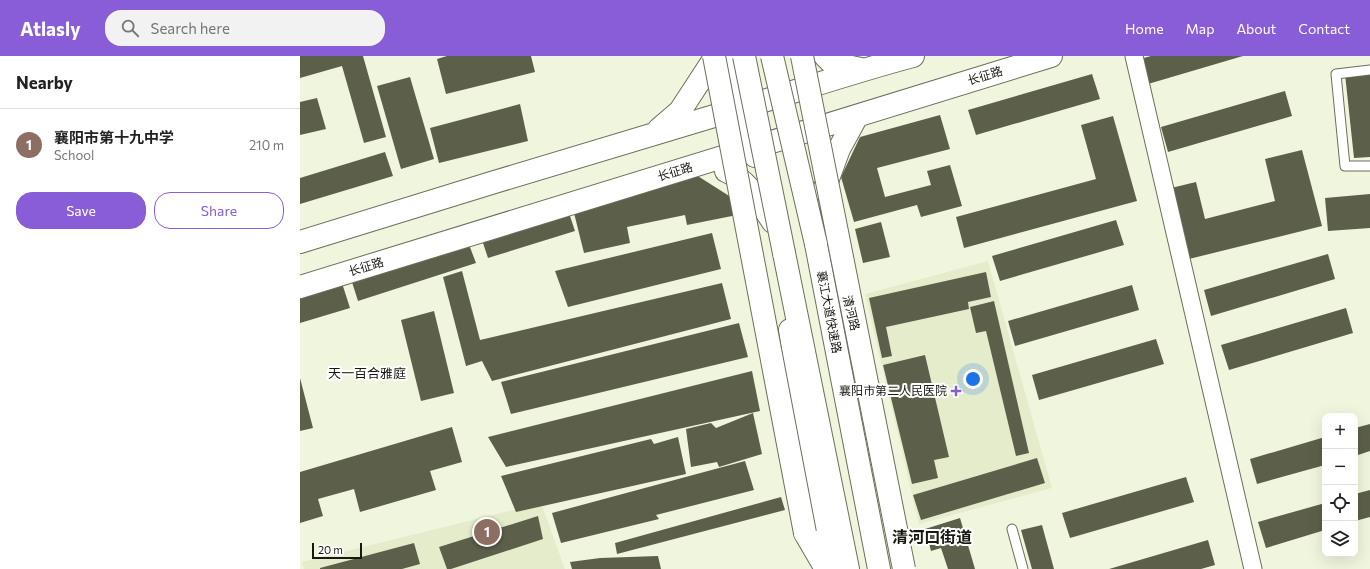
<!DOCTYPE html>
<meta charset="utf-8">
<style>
body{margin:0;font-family:Commissioner,"Noto Sans SC",sans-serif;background:#f2f2f2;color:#222}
.controls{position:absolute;right:12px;bottom:12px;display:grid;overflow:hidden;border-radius:8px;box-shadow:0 4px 16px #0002}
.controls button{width:36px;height:36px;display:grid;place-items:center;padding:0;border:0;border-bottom:1px solid #e0e0e0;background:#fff;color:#222;font:20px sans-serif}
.scale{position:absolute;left:12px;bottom:10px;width:50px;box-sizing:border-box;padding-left:4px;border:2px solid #171910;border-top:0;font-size:11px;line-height:14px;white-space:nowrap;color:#171910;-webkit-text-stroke:3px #fff;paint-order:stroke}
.you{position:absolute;left:673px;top:323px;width:14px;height:14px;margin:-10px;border:3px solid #fff;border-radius:50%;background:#1a73e8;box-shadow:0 0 0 6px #1a73e833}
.badge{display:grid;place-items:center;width:26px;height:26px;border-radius:50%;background:#895dd7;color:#fff;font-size:13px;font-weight:700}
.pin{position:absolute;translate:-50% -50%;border:2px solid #fff;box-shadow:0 1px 4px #0006}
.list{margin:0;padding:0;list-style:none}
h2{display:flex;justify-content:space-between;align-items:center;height:52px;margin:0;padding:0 16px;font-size:17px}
h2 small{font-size:13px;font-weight:400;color:#767676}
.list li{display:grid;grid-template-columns:26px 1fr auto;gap:12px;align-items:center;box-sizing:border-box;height:72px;padding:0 16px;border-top:1px solid #e0e0e0}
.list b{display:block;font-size:15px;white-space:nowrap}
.list p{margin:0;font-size:13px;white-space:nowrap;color:#767676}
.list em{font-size:13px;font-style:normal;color:#767676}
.actions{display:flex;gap:8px;padding:12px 16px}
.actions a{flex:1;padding:9px 0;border:1px solid #895dd7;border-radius:16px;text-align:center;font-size:14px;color:#895dd7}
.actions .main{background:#895dd7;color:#fff}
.icon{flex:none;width:22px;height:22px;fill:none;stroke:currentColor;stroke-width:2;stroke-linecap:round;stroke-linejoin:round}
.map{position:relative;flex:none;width:1070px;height:513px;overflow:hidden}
header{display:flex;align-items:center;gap:24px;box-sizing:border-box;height:56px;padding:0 20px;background:#895dd7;color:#fff}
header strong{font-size:19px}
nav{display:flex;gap:22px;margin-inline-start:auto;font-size:14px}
.search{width:280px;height:36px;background:#f2f2f2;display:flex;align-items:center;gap:10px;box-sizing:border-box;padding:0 14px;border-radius:16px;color:#767676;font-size:15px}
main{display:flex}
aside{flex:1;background:#fff}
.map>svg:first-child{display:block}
.built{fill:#e5eccb}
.building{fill:#5c604a}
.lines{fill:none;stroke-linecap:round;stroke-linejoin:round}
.lane-casing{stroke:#6a6f59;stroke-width:11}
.street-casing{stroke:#6a6f59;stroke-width:19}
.primary-casing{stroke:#6a6f59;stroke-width:24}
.highway-casing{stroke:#6a6f59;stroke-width:24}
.lane{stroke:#fff;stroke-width:9}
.street{stroke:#fff;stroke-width:17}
.primary{stroke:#fff;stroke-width:22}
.highway{stroke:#fff;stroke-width:22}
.highway-bridge-casing{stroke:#6a6f59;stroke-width:24;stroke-linecap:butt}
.highway-bridge{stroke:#fff;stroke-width:22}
.poi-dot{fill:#895dd7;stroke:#fff;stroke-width:1.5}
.labels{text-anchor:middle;stroke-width:4;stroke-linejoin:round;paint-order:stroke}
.street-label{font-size:12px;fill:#171910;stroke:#fff}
.poi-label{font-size:12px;fill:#171910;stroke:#fff;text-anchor:end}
.neighbourhood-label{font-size:13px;fill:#171910;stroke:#fff}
.district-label{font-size:16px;font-weight:bold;fill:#171910;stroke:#fff}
</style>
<header>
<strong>Atlasly</strong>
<div class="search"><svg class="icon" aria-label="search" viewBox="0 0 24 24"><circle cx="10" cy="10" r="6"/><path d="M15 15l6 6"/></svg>Search here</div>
<nav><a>Home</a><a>Map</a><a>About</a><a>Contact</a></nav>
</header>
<main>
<aside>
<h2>Nearby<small></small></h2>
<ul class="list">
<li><span class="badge" style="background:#8d6e63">1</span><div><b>襄阳市第十九中学</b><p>School</p></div><em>210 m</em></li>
</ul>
<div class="actions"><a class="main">Save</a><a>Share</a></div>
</aside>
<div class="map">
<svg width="1070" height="513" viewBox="0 0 1070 513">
<rect width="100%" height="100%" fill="#f0f6dd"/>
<path class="built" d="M688,205l64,227 -133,36 -54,-230z
M241,447l24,66h-261l-2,-7z"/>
<path class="building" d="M0,0h63l23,81 -22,6 -22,-77 -42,12z
M147,0h84l4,16 -89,22 -9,-35z
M851,0h92l-95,28 -8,-25z
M1070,15v86l-16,1 -9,-84z
M792,18l8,25 -124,36 -8,-25z
M110,21l24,82 -33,10 -24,-83z
M985,35l7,25 -124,36 -7,-25z
M17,42l9,31 -26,6v-33z
M220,48l8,37 -89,22 -9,-35z
M640,59l10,34 -73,19 8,29 46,-12 -4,-14 23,-6 12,41 -41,11 -4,-12 -63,17 -13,-45 19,-40z
M813,60l24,85 -173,47 -8,-31 140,-38 -15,-54z
M1002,94l20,76 -137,34 -18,-71 29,-7 9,37 70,-18 -10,-42z
M85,96l8,24 -93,28v-26z
M393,117l41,26 3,16 -50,10 -2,-10 -58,12 3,16 -46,10 -12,-48z
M1070,138v34l-42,3 -3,-33z
M269,157l6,18 -87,27 -6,-18z
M816,164l8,25 -124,36 -8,-25z
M581,166l9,35 -27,6 -8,-34z
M412,177l9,36 -153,38 -13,-36z
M168,186l8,21 -118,38 -7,-22z
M1028,198l7,25 -124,37 -7,-26z
M162,215l18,69 242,-57 9,36 -239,62 -10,-20 -16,5 -23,-89z
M686,216l5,25 -23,5 1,7 -83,18 6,29 -10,2 -13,-60z
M41,224l9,28 -50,15v-30z
M832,229l7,25 -124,36 -7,-25z
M694,245l35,152 -13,3 -30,-125 -10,2 -6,-26z
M1046,252l7,25 -124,37 -8,-25z
M134,255l20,82 -33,8 -20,-81z
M439,267l9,34 -237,57 -10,-32z
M856,283l8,25 -125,36 -7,-25z
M625,299l24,102 -15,3 4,18 -26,6 -29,-119z
M452,315l8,40 -254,56 -18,-30z
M0,322l13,50 -13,3z
M453,357l9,41 -43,13 -2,-5 -26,5 -5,-38 25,-6 5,5z
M1070,368v27l-15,5v-28z
M152,371l10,35 -32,9 6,19 -76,22 -6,-23 -36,10 5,17 -23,7v-51z
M378,381l8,37 -170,38 -15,-36 150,-37 3,5z
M1025,381v28l-68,19 -7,-25z
M737,402l8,25 -124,37 -8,-25z
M445,405l9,29 -98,25 3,4 -98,24 -9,-30z
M886,421l8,25 -124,36 -8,-25z
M1070,434v27l-15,4v-27z
M481,441l4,13 -168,44 -2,-11z
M1025,447v27l-59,18 -8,-26z
M238,460l5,23 -92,30h-4l-8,-22z
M660,462l15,51h-27l-7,-21 -10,3 -6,-22z
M742,469l12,44h-22l-11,-39z
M908,484l7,25 -14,4h-92z
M114,487l6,21 -18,5h-82v-1z
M358,500l3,13h-89l-2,-7 30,-4z"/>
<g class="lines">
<defs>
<path id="lane" d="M1070,14l-34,4 9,92h25
M712,473l11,40"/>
<path id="street" d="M834,0l119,513"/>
<path id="primary" d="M430,0l25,100
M525,0l7,7 29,6
M359,73l21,-18 34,-52v-3
M426,115c22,9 34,32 47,51
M524,134l15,-41 18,-33
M0,186c148,-46 295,-91 444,-135 56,-17 112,-36 169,-51
M0,231l751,-231
M490,274l37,239"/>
<path id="highway" d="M516,188l63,325
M484,197l64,316
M505,477l21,36"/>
</defs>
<use href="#lane" class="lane-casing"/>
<use href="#street" class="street-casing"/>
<use href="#primary" class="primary-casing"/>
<use href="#highway" class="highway-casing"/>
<use href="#lane" class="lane"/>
<use href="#street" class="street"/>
<use href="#primary" class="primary"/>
<use href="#highway" class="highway"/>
<defs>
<path id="highway-bridge" d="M414,0l91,477
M444,0l40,197
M472,0l44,188
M502,0l102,513"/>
</defs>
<use href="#highway-bridge" class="highway-bridge-casing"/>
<use href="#highway-bridge" class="highway-bridge"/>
</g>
<path class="poi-dot" d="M654 329h4v4h4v4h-4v4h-4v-4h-4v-4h4z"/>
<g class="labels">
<g class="street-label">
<text transform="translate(685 20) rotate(-17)" y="4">长征路</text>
<text transform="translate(375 116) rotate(-17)" y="4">长征路</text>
<text transform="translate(66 211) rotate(-17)" y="4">长征路</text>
<text transform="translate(529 256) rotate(79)" y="4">襄江大道快速路</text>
<text transform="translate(551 257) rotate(76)" y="4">清河路</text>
</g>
<g class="poi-label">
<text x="647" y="339">襄阳市第二人民医院</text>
</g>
<g class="neighbourhood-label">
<text x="67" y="322">天一百合雅庭</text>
</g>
<g class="district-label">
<text x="632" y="487">清河口街道</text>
</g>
</g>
</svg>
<div class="controls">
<button>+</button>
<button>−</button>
<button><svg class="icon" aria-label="locate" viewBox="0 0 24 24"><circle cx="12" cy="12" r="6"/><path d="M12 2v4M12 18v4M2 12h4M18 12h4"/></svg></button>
<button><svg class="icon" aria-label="layers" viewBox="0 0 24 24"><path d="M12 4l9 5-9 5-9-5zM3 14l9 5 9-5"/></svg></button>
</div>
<div class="scale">20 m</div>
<div class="you"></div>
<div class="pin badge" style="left:187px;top:476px;background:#8d6e63">1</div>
</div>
</main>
